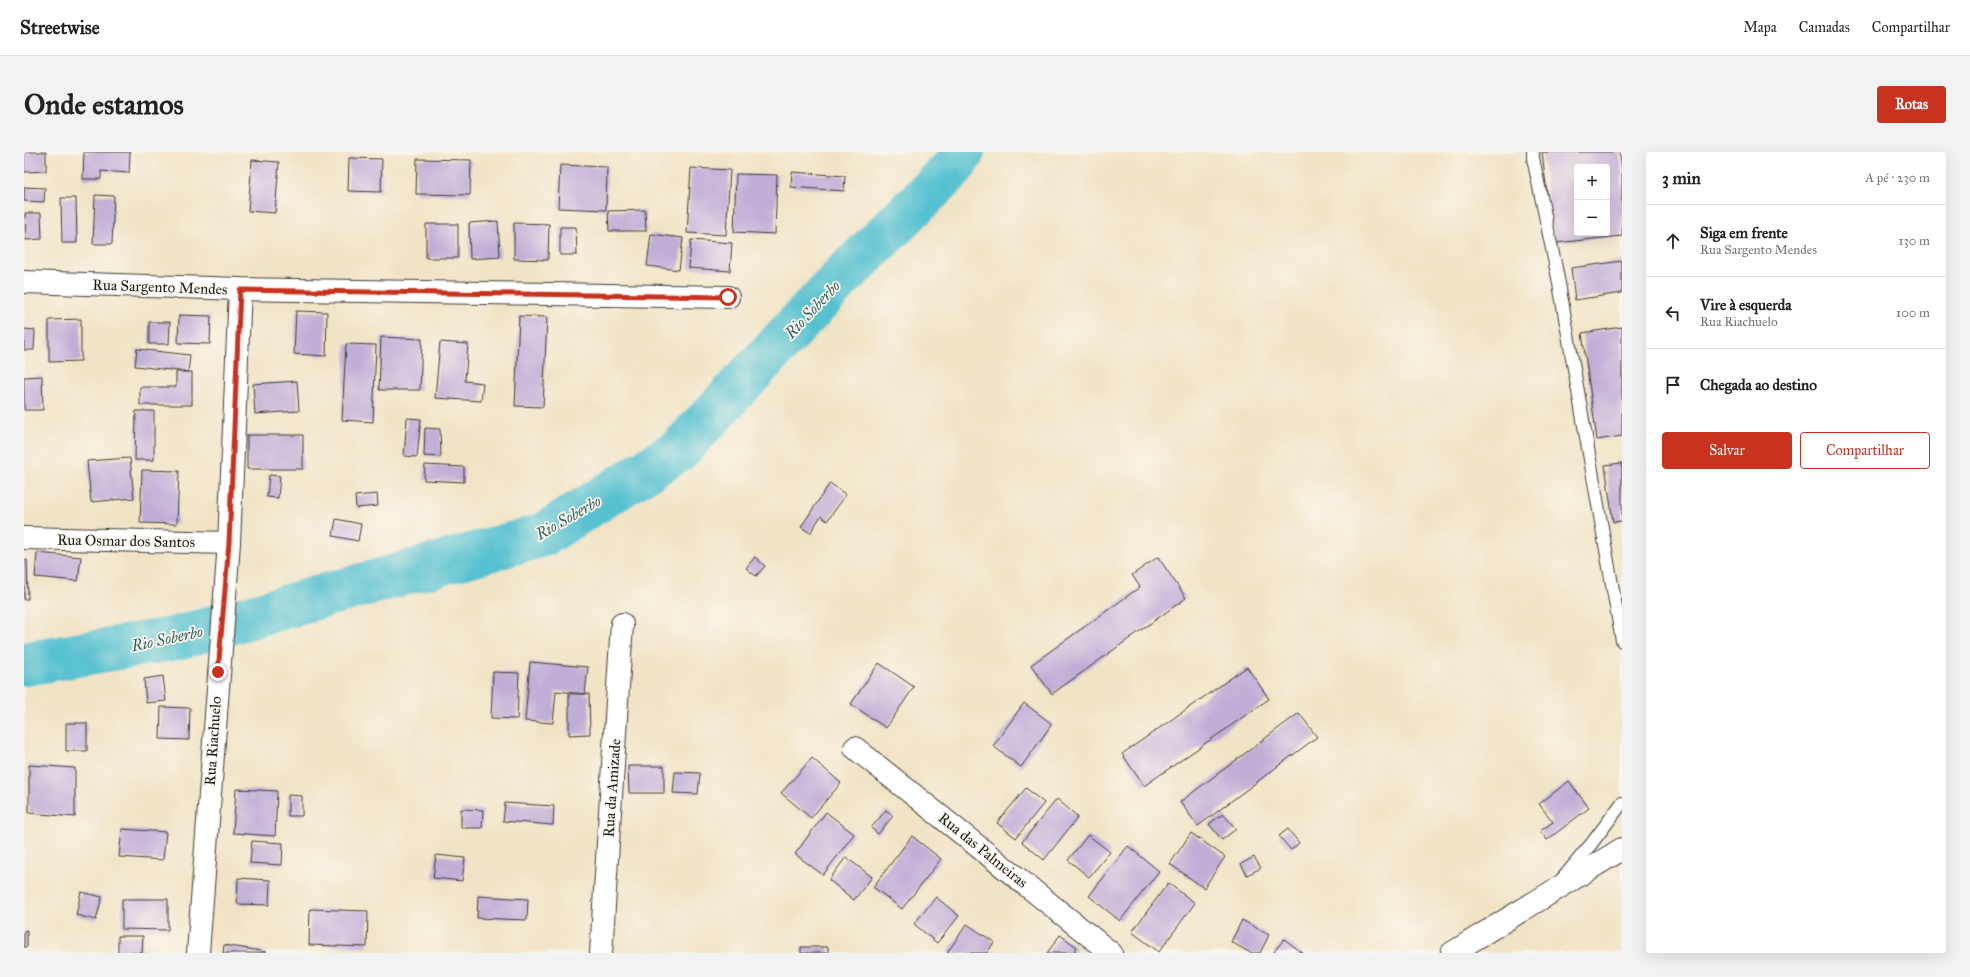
<!DOCTYPE html>
<html lang="pt">
<meta charset="utf-8">
<style>
body{margin:0;font-family:"IM FELL Great Primer",serif;background:#f2f2f2;color:#222}
.controls{position:absolute;right:12px;top:12px;display:grid;overflow:hidden;border-radius:4px;box-shadow:0 4px 16px #0002}
.controls button{width:36px;height:36px;display:grid;place-items:center;padding:0;border:0;border-bottom:1px solid #e0e0e0;background:#fff;color:#222;font:20px sans-serif}
.stop{position:absolute;width:12px;height:12px;margin:-9px;border:3px solid #c8321e;border-radius:50%;background:#fff}
.stop.end{background:#c8321e;border-color:#fff;box-shadow:0 1px 4px #0008}
.list{margin:0;padding:0;list-style:none}
h2{display:flex;justify-content:space-between;align-items:center;height:52px;margin:0;padding:0 16px;font-size:17px}
h2 small{font-size:13px;font-weight:400;color:#767676}
.list li{display:grid;grid-template-columns:26px 1fr auto;gap:12px;align-items:center;box-sizing:border-box;height:72px;padding:0 16px;border-top:1px solid #e0e0e0}
.list b{display:block;font-size:15px;white-space:nowrap}
.list p{margin:0;font-size:13px;white-space:nowrap;color:#767676}
.list em{font-size:13px;font-style:normal;color:#767676}
.actions{display:flex;gap:8px;padding:12px 16px}
.actions a{flex:1;padding:9px 0;border:1px solid #c8321e;border-radius:4px;text-align:center;font-size:14px;color:#c8321e}
.actions .main{background:#c8321e;color:#fff}
.icon{flex:none;width:22px;height:22px;fill:none;stroke:currentColor;stroke-width:2;stroke-linecap:round;stroke-linejoin:round}
.map{position:relative;flex:none;width:1598px;height:801px;overflow:hidden;border-radius:4px}
header{display:flex;align-items:center;gap:24px;box-sizing:border-box;height:56px;padding:0 20px;background:#fff;border-bottom:1px solid #e0e0e0}
header strong{font-size:19px}
nav{display:flex;gap:22px;margin-inline-start:auto;font-size:14px}
.intro{display:flex;align-items:center;justify-content:space-between;box-sizing:border-box;height:96px;padding:0 24px}
h1{margin:0;font-size:28px}
.button{padding:10px 18px;border-radius:4px;background:#c8321e;color:#fff;font-size:14px;font-weight:700}
main{display:flex;gap:24px;padding:0 24px}
aside{flex:1;background:#fff;border-radius:4px;box-shadow:0 4px 16px #0002}
.map>svg:first-child{display:block}
.lines{fill:none;stroke-linecap:round;stroke-linejoin:round}
.river{stroke:#56c1d0;stroke-width:44}
.building{fill:#c1aed7;fill-rule:evenodd}
.service-casing{stroke:#3c3a35;stroke-width:14}
.minor-casing{stroke:#3c3a35;stroke-width:24}
.service{stroke:#fff;stroke-width:12}
.minor{stroke:#fff;stroke-width:22}
.route{stroke:#c8321e;stroke-width:5}
.labels{text-anchor:middle;stroke-width:3.5;stroke-linejoin:round;paint-order:stroke}
.street-label{font-size:15px;fill:#1c1c1c;stroke:#fbf7ec}
.water-label{font-size:16px;font-style:italic;fill:#335e64;stroke:#fbf7ec}
</style>
<header>
<strong>Streetwise</strong>
<nav><a>Mapa</a><a>Camadas</a><a>Compartilhar</a></nav>
</header>
<div class="intro"><h1>Onde estamos</h1><a class="button">Rotas</a></div>
<main>
<div class="map">
<svg width="1598" height="801" viewBox="0 0 1598 801">
<rect width="100%" height="100%" fill="#fbf7ec"/>
<filter id="ink" filterUnits="userSpaceOnUse"><feTurbulence type="fractalNoise" baseFrequency=".025" numOctaves="2"/><feDisplacementMap in="SourceGraphic" scale="8" xChannelSelector="R" yChannelSelector="G"/><feConvolveMatrix kernelMatrix="1 2 1 2 8 2 1 2 1" color-interpolation-filters="sRGB"/></filter>
<filter id="wash" filterUnits="userSpaceOnUse"><feTurbulence type="fractalNoise" baseFrequency=".012" numOctaves="4" result="noise"/><feDisplacementMap in="SourceGraphic" scale="16" xChannelSelector="R" yChannelSelector="G"/><feGaussianBlur stdDeviation="0.9" result="paint"/><feColorMatrix in="noise" values="0 0 0 0 0 0 0 0 0 0 0 0 0 0 0 0 0 1.4 0 .05"/><feComposite in="paint" operator="in"/></filter>
<g filter="url(#wash)">
<rect width="100%" height="100%" fill="#f1e3c5"/>
<g class="lines">
<path class="river" d="M0,512l153,-26 142,-41 224,-62 136,-85 166,-176 106,-104 12,-18"/>
</g>
<g id="blocks">
<path class="building" d="M0,0h22v19l-22,1z
M60,0h46l-1,21 -28,-2v8h-18z
M1518,0h77l3,16v68l-67,7 -7,-42zM1553,15h30v66h-30z
M325,6l33,1 -1,33 -33,-1z
M393,7l54,1 -1,35 -54,-1z
M228,8l27,2 -4,51 -27,-2z
M536,13l47,2 -1,43 -48,-2z
M667,16l39,2 -4,65 -39,-2z
M768,20l53,4 -1,15 -53,-4z
M712,22l41,1 -2,59 -41,-2z
M0,35l21,1 -1,14 -20,-1z
M71,43l19,1 -2,48h-19z
M37,46h15l1,45h-15z
M621,58l1,21h-37l-1,-20z
M1,61h16l1,26 -16,1z
M474,69l2,36 -30,2 -1,-36z
M490,71l35,1 -1,36 -34,-1z
M402,72h32v34h-32z
M536,75h16l1,28h-17z
M627,82l32,4 -4,32 -32,-4z
M667,88l41,3 -2,28 -41,-3z
M1598,109v32l-47,7 -4,-32z
M272,159l31,1 -1,44 -32,-2z
M155,163l32,1 -1,28 -32,-1z
M495,164l28,1 -4,90 -28,-1z
M57,167v42l-32,1v-42z
M125,170h21l-1,22h-20z
M1598,175v109l-25,4 -15,-107z
M0,177l11,1 -1,20h-10z
M357,185l41,2 -2,51h-41z
M416,190l28,2 -3,37 18,2 -2,18 -46,-3z
M322,192l30,1 -3,77 -31,-2z
M113,197l53,6 -2,17 -53,-6z
M152,220h16v33h-52v-18h36z
M18,224l1,34h-19v-33z
M273,229l2,30 -44,3 -2,-30z
M112,259h18v49h-19z
M383,266l14,1 -4,38 -13,-1z
M401,276l15,1 1,28 -17,-1z
M223,283h56v34h-56z
M106,306l4,40 -43,4 -4,-41z
M1598,311v58l-9,1 -8,-57z
M401,313l39,2v15l-40,-2z
M118,318l37,1 -2,53 -37,-1z
M245,323l11,1 -2,22 -11,-1z
M806,331l16,12 -19,26 -6,-5 -11,17 -9,-6z
M353,342l1,12 -22,2 -1,-12z
M312,367l25,5 -3,17 -25,-5z
M13,401l44,4 -3,24 -43,-4z
M731,405l10,9 -9,10 -10,-8z
M1134,405l28,41 -134,96 -21,-29 109,-78 -8,-12z
M0,408h3l1,39h-4z
M506,510l58,5 -3,27h4l1,40 -21,1v-41h16l-29,-3 -3,32 -28,-2z
M855,511l35,24 -28,41 -35,-24z
M1223,515l22,32 -125,87 -22,-32z
M469,520l26,1 -2,46 -26,-1z
M139,524l3,25 -20,2 -2,-24z
M1000,551l28,21 -31,43 -28,-21z
M137,555l29,1 -1,32 -29,-1z
M1275,561l18,24 -119,89 -18,-24z
M42,571h21v28h-21z
M788,606l29,25 -30,35 -30,-25z
M5,613l46,3v49l-46,-4z
M604,614h36v27h-35z
M651,620l25,1 -2,21 -25,-1z
M1545,629l20,27 -42,32 -7,-9 13,-9 -14,-18z
M1002,636l18,15 -28,35 -19,-15z
M212,637l41,2 -2,45 -42,-3z
M264,643l14,1v20h-14z
M1033,647l21,18 -34,43 -22,-18z
M481,651l49,3 -1,19 -50,-4z
M437,657l22,1 -1,18h-21z
M862,658l7,6 -15,18 -7,-6z
M802,660l28,22 -31,41 -28,-21z
M1199,662l13,15 -14,11 -13,-16z
M98,677l44,3 -3,28 -44,-3z
M1264,677l11,14 -8,7 -12,-14z
M1167,681l34,24 -21,31 -34,-24z
M1064,683l22,17 -21,25 -21,-17z
M888,684l29,23 -39,50 -29,-22z
M228,689l31,2 -1,22 -32,-2z
M1104,694l31,25 -39,50 -31,-25z
M412,703l29,3 -3,23 -29,-3z
M822,705l26,20 -18,23 -25,-20z
M1230,705l7,11 -14,7 -6,-11z
M214,726l32,2 -1,25 -32,-1z
M1144,731l27,20 -36,49 -27,-20z
M57,740l21,5 -6,23 -20,-5z
M454,744l50,3 -1,21 -50,-2z
M912,745l23,19 -22,27 -23,-19z
M98,747h46v31l-46,-1z
M286,757l58,2 -1,36 -58,-2z
M1218,768l27,15 -9,18h-9l-20,-11z
M943,772l27,18 -7,11h-40z
M3,778v17h-3v-16z
M1036,783l17,12 -4,6h-26z
M94,784h25l-1,17h-24z
M1260,787l19,14h-30z
M200,793l43,7 -1,1h-43z
M777,795h27v6h-27z"/>
</g>
</g>
<g filter="url(#ink)">
<use href="#blocks" fill-opacity="0" stroke="#3c3a35" stroke-width="1"/>
<g class="lines">
<defs>
<path id="service" d="M1509,0v6l25,120 64,363
M1538,727l30,-36 30,-40"/>
<path id="minor" d="M0,130l216,7 488,8
M0,386l205,5
M831,596l256,205
M174,801l31,-410 11,-254
M577,801l21,-329
M1428,801l170,-104"/>
</defs>
<use href="#service" class="service-casing"/>
<use href="#minor" class="minor-casing"/>
<use href="#service" class="service"/>
<use href="#minor" class="minor"/>
</g>
</g>
<g class="lines" filter="url(#ink)">
<path class="route" d="M194,520l11,-129 11,-253 488,7"/>
</g>
<g class="labels">
<g class="street-label">
<text transform="translate(136 135) rotate(2)" y="5">Rua Sargento Mendes</text>
<text transform="translate(102 389) rotate(1)" y="5">Rua Osmar dos Santos</text>
<text transform="translate(189 589) rotate(-86)" y="5">Rua Riachuelo</text>
<text transform="translate(588 636) rotate(-86)" y="5">Rua da Amizade</text>
<text transform="translate(959 698) rotate(39)" y="5">Rua das Palmeiras</text>
</g>
<g class="water-label">
<text transform="translate(788 157) rotate(-47)" y="6">Rio Soberbo</text>
<text transform="translate(544 365) rotate(-30)" y="6">Rio Soberbo</text>
<text transform="translate(143 486) rotate(-12)" y="6">Rio Soberbo</text>
</g>
</g>
</svg>
<div class="controls">
<button>+</button>
<button>−</button>
</div>
<div class="stop" style="left:704px;top:145px"></div>
<div class="stop end" style="left:194px;top:520px"></div>
</div>
<aside>
<h2>3 min<small>A pé · 230 m</small></h2>
<ul class="list">
<li><svg class="icon" aria-label="ahead" viewBox="0 0 24 24"><path d="M12 20V5M6 11l6-6 6 6"/></svg><div><b>Siga em frente</b><p>Rua Sargento Mendes</p></div><em>130 m</em></li>
<li><svg class="icon" aria-label="left" viewBox="0 0 24 24"><path d="M17 20v-9H6M10 6l-5 5 5 5"/></svg><div><b>Vire à esquerda</b><p>Rua Riachuelo</p></div><em>100 m</em></li>
<li><svg class="icon" aria-label="arrive" viewBox="0 0 24 24"><path d="M6 21V4h12l-3 4 3 4H6"/></svg><div><b>Chegada ao destino</b></div></li>
</ul>
<div class="actions"><a class="main">Salvar</a><a>Compartilhar</a></div>
</aside>
</main>
